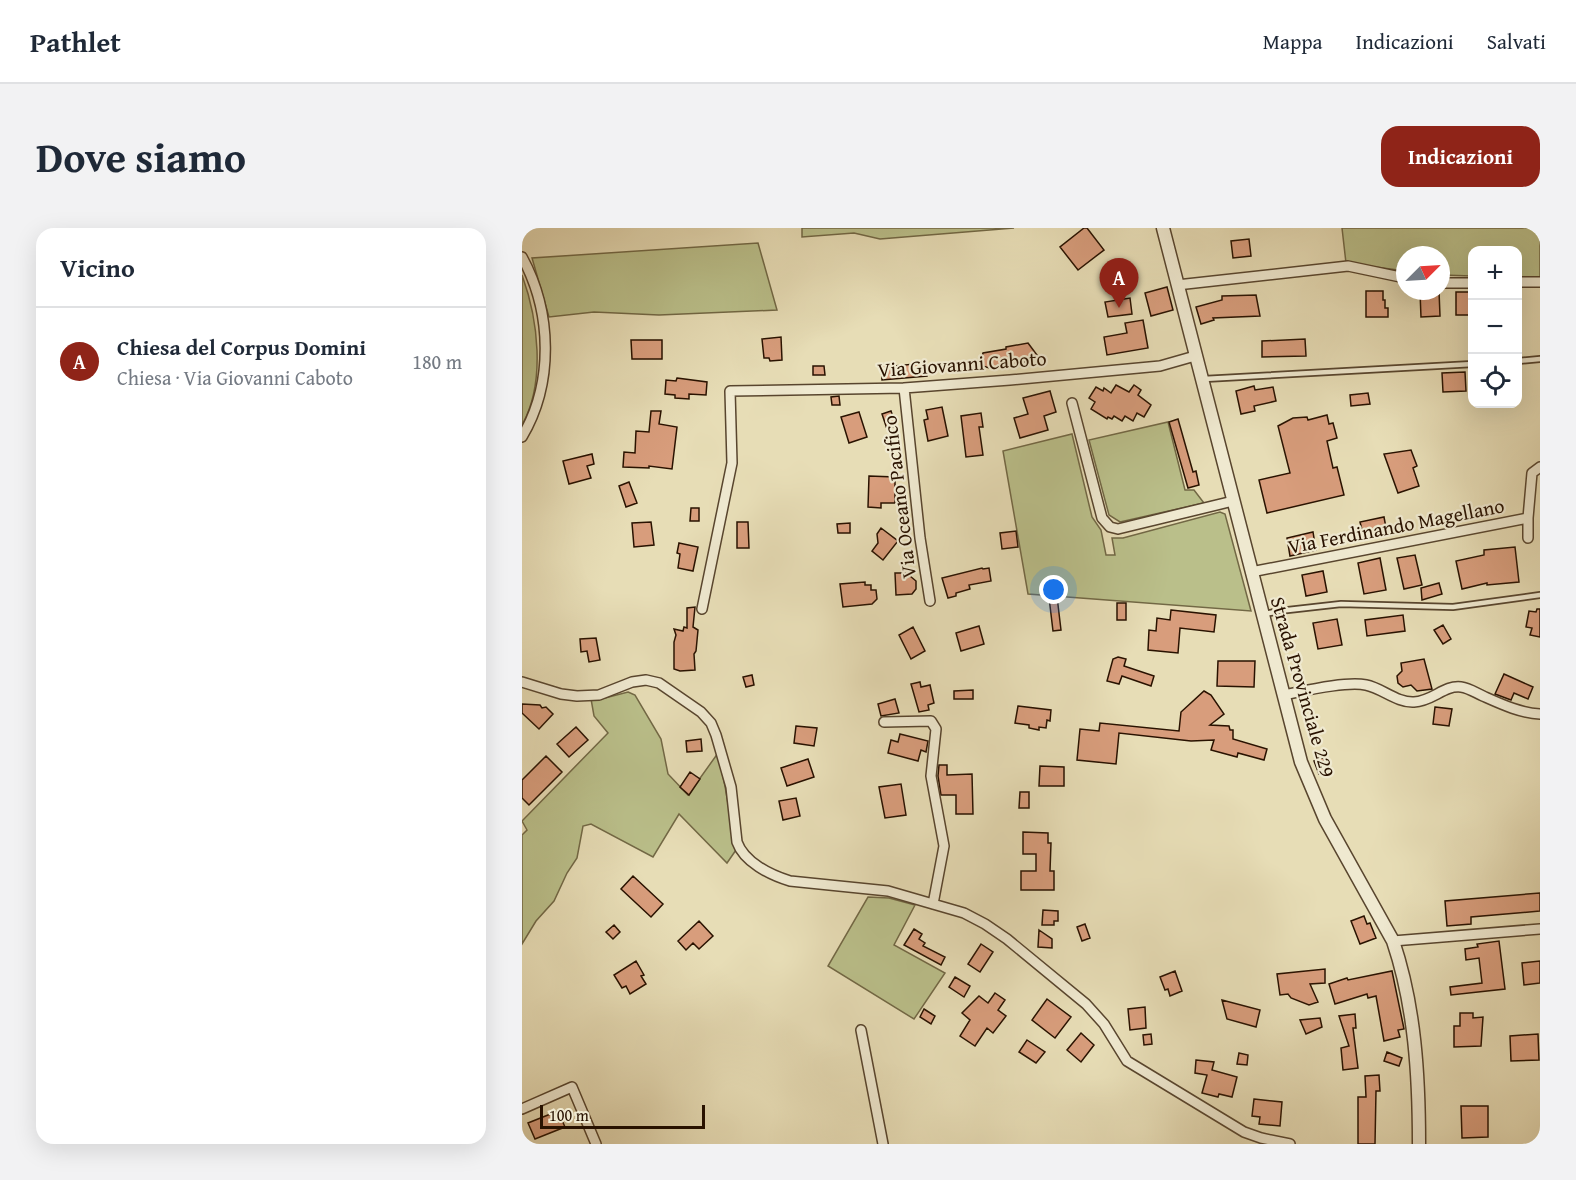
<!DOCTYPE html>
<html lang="it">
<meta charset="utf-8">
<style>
body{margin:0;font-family:"Gentium Book Plus",serif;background:#f2f2f3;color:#1f2937}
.controls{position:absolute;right:18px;top:18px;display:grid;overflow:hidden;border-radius:12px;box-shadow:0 6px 24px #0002}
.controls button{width:54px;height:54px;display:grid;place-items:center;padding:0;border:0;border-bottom:2px solid #e0e1e3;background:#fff;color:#1f2937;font:30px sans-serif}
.compass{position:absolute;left:874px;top:18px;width:54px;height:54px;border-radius:50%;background:#fff;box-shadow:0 6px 24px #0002;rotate:66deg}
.scale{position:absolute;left:18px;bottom:15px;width:165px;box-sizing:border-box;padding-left:6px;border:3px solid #291200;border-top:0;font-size:16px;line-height:21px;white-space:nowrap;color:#291200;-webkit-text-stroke:4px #efe9d0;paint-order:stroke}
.you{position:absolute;left:532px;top:362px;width:21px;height:21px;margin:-15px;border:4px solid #fff;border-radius:50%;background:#1a73e8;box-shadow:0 0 0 9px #1a73e833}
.badge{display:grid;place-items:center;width:39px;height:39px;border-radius:50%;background:#8f2418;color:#fff;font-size:20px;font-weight:700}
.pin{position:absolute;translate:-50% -50px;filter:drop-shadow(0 2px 3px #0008)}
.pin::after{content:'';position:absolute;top:32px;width:21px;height:18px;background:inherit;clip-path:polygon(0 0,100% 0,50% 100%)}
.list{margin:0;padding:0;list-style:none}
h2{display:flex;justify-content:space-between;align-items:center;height:78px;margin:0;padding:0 24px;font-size:26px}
h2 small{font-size:20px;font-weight:400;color:#747a83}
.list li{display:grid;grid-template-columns:39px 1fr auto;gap:18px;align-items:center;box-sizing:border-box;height:108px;padding:0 24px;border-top:2px solid #e0e1e3}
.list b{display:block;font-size:22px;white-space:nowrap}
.list p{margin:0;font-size:20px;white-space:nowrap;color:#747a83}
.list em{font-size:20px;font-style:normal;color:#747a83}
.icon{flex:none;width:33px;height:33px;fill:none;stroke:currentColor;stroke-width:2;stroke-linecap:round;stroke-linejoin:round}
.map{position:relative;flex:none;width:1018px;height:916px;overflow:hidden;border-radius:18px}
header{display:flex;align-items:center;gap:36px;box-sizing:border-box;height:84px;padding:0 30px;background:#fff;border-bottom:2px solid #e0e1e3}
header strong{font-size:28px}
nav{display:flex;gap:33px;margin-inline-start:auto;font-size:21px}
.intro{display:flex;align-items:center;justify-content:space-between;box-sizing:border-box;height:144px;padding:0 36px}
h1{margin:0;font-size:42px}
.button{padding:15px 27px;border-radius:18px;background:#8f2418;color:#fff;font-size:21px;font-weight:700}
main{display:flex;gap:36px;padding:0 36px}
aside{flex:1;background:#fff;border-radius:18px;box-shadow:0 6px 24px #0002}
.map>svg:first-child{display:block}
.green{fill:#babf8a;stroke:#726845;stroke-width:1.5}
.building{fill:#d89d7c;stroke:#291200;stroke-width:1.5}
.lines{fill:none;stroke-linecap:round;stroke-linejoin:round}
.service-casing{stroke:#58452e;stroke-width:8}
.minor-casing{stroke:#58452e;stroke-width:12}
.tertiary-casing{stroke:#58452e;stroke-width:15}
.service{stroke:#efe9d0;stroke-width:4.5}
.minor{stroke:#efe9d0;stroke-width:9}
.tertiary{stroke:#efe9d0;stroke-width:12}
.labels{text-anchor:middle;stroke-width:4.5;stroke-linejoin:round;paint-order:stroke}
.street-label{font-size:20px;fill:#291200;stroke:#efe9d0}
</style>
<header>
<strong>Pathlet</strong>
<nav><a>Mappa</a><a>Indicazioni</a><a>Salvati</a></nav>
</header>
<div class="intro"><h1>Dove siamo</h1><a class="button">Indicazioni</a></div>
<main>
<aside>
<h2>Vicino<small></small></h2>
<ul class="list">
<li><span class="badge">A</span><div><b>Chiesa del Corpus Domini</b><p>Chiesa · Via Giovanni Caboto</p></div><em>180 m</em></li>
</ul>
</aside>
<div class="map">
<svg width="1018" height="916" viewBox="0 0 1018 916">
<rect width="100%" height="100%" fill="#e7ddb6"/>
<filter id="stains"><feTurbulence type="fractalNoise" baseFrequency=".00333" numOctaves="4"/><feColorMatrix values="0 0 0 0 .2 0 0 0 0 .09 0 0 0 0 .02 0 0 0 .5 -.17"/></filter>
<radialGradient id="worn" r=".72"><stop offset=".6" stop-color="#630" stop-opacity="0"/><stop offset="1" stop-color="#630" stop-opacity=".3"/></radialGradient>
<path class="green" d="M280,0h212l-134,11 -26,-6 -52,4z
M820,0h198v49h-22v-27h-45l-1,26 -31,-1v-20h-36v16l-59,-8z
M236,15l19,67 -118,5 -65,-3 -45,5 -17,-59z
M0,47c16,44 24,107 0,150z
M646,194l17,68h9l10,13 -84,19 -11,-7 -20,-75z
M550,206l20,83 9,13 5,25h9l-3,-17h11l97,-26 5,2 26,97 -223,-17 -25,-143z
M106,464l7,3 26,44 7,35 20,21 30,-42 7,33 11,64 -9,13 -48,-49 -26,43 -62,-33 -8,2 -6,32 -10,15 -13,28 -18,20 -14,23v-109l5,-5 -5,-9 86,-88 -14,-17 -3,-17 14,-1z
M346,669l21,1 26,7 -21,40 51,28 -31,46 -86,-53z"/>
<path class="building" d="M562,0h3l17,22 -26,20 -18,-23z
M727,11l2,17 -18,2 -2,-17z
M645,59l6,23 -22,6 -6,-23z
M844,63h17v9h2v8h3v9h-22z
M917,63l1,25 -19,1 -1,-25z
M934,64h17v23h-17z
M734,67l4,21 -47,2 1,2 -13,4 -5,-17 26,-7v-4z
M608,70l2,16 -24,3 -3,-15z
M621,92l5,28 -41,7 -3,-18 23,-4 -2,-10z
M259,109l1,23 -12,1 -1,-3h-5l-2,-19z
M783,111l1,17 -44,1v-16z
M109,112h31v19h-30z
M506,115l9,12 -7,5 -1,-2 -6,5 -30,6 -14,-4 4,-12 23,-4v-2z
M372,135v3l32,-3 1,13 -45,4 -1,-16z
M291,138h11l1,9h-12z
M943,144l1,19 -23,1 -1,-19z
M155,150l30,4 -1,13 -17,-1v5l-14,-1v-3l-10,-1 1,-14 10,1z
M594,157l13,7 5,-7 7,5 -3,5 13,10 -7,12 -7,-4 -4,8 -8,-5 -3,5 -8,-5 -2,3 -4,-2 -1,2 -16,-10 4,-7 -6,-4 7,-11 7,4 1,-3 7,5z
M732,158l1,4 18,-3 3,14 -22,5 1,5 -14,3 -5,-23z
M528,163l6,21 -12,4 4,14 -28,8 -6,-20 14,-4 -5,-16z
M846,165l2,11 -19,2 -1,-11z
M317,168l1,9h-8l-1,-8z
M420,179l6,29 -20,5 -4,-21 4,-1 -2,-9z
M129,183h10l-2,13 18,3 -5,42 -23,-3v2l-26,-1 1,-15 11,1 1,-22 13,1z
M369,183l5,15 -9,3 -5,-15z
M337,184l8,25 -18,6 -8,-26z
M459,185l2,14h-4l4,28 -17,2 -5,-41z
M805,187l2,9 4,-1 4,15 -10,3 6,27 4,-1 7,28 -77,18 -8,-33 31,-7 -12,-47 15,-8 14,-1 1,3z
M656,191l15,53 3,-1 3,14 -11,3 -19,-66z
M889,222l6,16 -4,2 6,18 -21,7 -14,-39z
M70,226l2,10 -7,2 4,12 -22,6 -6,-23z
M347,248l26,1v26h-14v5l-13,-1z
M107,254l8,21 -11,4 -7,-21z
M169,280h8v13h-9z
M862,289l3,16 -23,5 -4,-16z
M129,294l3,23 -20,2 -2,-24z
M215,294h11l1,26h-12z
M328,295v10h-12l-1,-9z
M359,300l17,13 -15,19 -11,-9 6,-8 -1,-9z
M494,303l2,16 -16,2 -2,-16z
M791,304l3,18 -26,6 -3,-18z
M157,315l19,4 -5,24 -15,-3 2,-14 -3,-1z
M993,319l4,35 -32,3v-2l-25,6 -6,-28 28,-6v-5z
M893,327l7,30 -18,4 -7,-31z
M858,330l6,32 -22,4 -6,-31z
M460,340l1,1 6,-1 2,13 -22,4 1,4 -14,4v3l-8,2 -6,-20z
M801,343l4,21 -21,4 -4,-21z
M373,345h15v3l6,5v8l-4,5 -16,1z
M343,354v3h6v5h5l1,9 -5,5 -29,3 -3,-23z
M917,355l3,11 -20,6 -1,-12z
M534,360l5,42 -8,1 -5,-42z
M595,375h9v17h-9z
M173,379l-2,20 5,3 -2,21 -2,3 1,16 -15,1 -6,-2v-27l2,-7 -2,-6 9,2 1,-4 3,1v-20z
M1015,381h3v28l-10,-2 2,-7 -6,-1 3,-16 7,1z
M649,382l45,5 -2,17 -34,-4 -2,25 -30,-3 1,-20 7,1 1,-13 13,2z
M881,387l2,16 -38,5 -2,-16z
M815,391l5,26 -24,4 -5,-26z
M921,397l8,14 -8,5 -9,-14z
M457,398l5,18 -23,7 -5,-18z
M391,399l12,24 -14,8 -12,-24z
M74,410l4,22 -11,2 -2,-11 -6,1 -1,-13z
M596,429l8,2 -2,7 30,10 -3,10 -29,-10 -3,8 -12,-3 6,-22z
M902,431l8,30 -15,2 -6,-6 -8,2 -5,-4 -1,-7 5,-5 -1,-8z
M696,433h37l-1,26 -37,-1z
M982,446l29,13 -5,12 -14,-6 -3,7 -16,-6z
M230,447l2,10 -8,2 -3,-10z
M398,454l1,5 9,-2 4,18 -6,2 1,5 -10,2 -8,-28z
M451,462v9h-19v-8z
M682,463l7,4 13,19 -14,11 19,1 1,4h3v9l34,10 -3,11 -26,-7 -1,4 -26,-7 3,-10 -23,1 -72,-8 -3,31 -39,-4 3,-31 19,2 1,-8 79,8 2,-19z
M373,471l4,14 -18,3 -3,-12z
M0,476l18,1 2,3 4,-1 7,7 -14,15 -17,-16z
M496,478l33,4 -1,11 -3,-1 -1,8 -7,-1v3l-10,-2v-3l-14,-2z
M913,479l17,2 -3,17 -16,-2z
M274,498l21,2 -3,18 -20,-3z
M54,499l12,13 -19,17 -12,-13z
M378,506l28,7 -2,11 -5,-2 -3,11 -30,-8 3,-13 7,2z
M179,511l1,12 -15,1 -1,-11z
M24,528l16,16 -33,33 -7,-7v-18z
M801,529l5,13 -9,4 -5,-13z
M286,531l6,18 -27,9 -6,-18z
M417,537h8v10l25,-1 1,40h-17v-19h-15l-3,-19z
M518,538l24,1v19h-25z
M168,544l10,7 -11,16 -9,-8z
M379,556l5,31 -21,3 -6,-31z
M498,564h9v16h-10z
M274,570l4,18 -17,4 -4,-19z
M501,604l25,1v10h3l-1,28h4v19h-33v-19h15v-17h-13z
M111,648l30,28 -12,13 -30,-28z
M1018,665v18l-69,6v7l-24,2 -2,-25z
M521,682l15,1v10h-4v4h-12z
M842,688l3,8 3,-1 6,15 -16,6 -9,-23z
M177,693l14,15 -14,13 -6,-6 -7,7 -8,-9z
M563,696l5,14 -8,3 -5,-14z
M92,697l6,7 -7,7 -7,-7z
M392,701l8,5 -3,5 6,4 -2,3 22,11 -4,8 -37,-20z
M517,702l13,9v9l-14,-1z
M977,713l6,48 -54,6 -1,-8 32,-4 -3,-25 -13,2 -1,-11 13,-2 -1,-3z
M459,716l12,8 -13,20 -12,-8z
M114,733l8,14 -3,1 5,8 -16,10 -4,-8 -4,2 -8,-13z
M1018,733v22l-16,2 -2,-22z
M803,741v14l-15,1 8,18 -9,3 -18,-7 -3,-4 -8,1 -3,-21z
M653,743l7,20 -12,5 -2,-7 -3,1 -5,-13z
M870,743l12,58 -6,1 2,7 -16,4 -8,-45 -8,2 -1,-4 -32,10 -6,-20 18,-6 1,2z
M433,749l15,9 -6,11 -15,-10z
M473,765l10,7 -7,10 8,6 -13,17 -6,-5 -12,18 -15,-10 10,-16 -8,-7 17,-17 9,7z
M525,771l24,18 -16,21 -23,-18z
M700,772l38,10 -4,17 -29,-8z
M623,779l1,21 -16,2 -2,-21z
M402,781l11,7 -4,8 -11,-7z
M938,785h13v5l10,-1 -2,29 -27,1v-21h6z
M833,786l1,14h-3l5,40 -15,2 -2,-22 8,-2 -10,-30z
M798,790l2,9 -16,7 -6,-14z
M559,805l13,12 -13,17 -14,-12z
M629,806l1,10 -8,1 -1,-10z
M1016,806l1,26 -28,1 -1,-25z
M505,812l18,12 -9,11 -17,-11z
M865,824l15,6 -3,8 -15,-5z
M717,825l9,2 -1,10 -10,-1z
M674,832l18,2 -2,8 25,7 -5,20 -13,-3 -1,3 -16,-4 5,-18 -12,-2z
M857,847l1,16h-4l-1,53h-17v-47h8l-1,-21z
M732,871l28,3 -2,24 -21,-2 1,-7 -8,-1z
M939,878h27v31l-26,1z
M36,883l7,16 -30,12 -7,-16z"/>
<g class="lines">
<defs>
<path id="service" d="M996,133l22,-2
M682,151l269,-15
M743,386l14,-3 62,-7 112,3 87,-12"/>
<path id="minor" d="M0,29c30,55 32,126 0,180
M996,54h22
M919,55h32
M655,57l171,-19 57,12
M382,160l16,150 10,63
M550,175l30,115 8,9 8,2 115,-28
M1006,310v-20
M729,344l277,-54 4,-45 8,-6
M180,381l30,-146 -2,-72 174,-3 106,-8 150,-14 35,-10
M0,454l39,12 16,2 22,-1 33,-13 14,-2 13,3 42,29 10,11 5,12 15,52 6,55c7,20 33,33 53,39l98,10 76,22 21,11 22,15 79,65 18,20 23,37 117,71 17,6 29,6
M761,467c21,-4 63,-14 83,-10 16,3 31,18 48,17 19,-1 30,-17 47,-15 8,1 15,6 22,9 18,8 37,17 57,18
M362,494l47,-1 5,8 -5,47 13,70 -11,58
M871,713l147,-12
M339,802l22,114
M0,881l50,-22 24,57"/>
<path id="tertiary" d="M641,0l138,534 24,57 68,122c22,65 26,135 26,203"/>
</defs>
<use href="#service" class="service-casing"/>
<use href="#minor" class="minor-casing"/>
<use href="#tertiary" class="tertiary-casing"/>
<use href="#service" class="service"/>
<use href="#minor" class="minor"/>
<use href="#tertiary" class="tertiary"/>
</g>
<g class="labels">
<g class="street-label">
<text transform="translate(440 136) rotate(-4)" y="7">Via Giovanni Caboto</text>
<text transform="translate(377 269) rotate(-97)" y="7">Via Oceano Pacifico</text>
<text transform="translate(874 298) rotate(-11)" y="7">Via Ferdinando Magellano</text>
<text transform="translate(781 459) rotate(74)" y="7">Strada Provinciale 229</text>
</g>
</g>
<rect width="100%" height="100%" filter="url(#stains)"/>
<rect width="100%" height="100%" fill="url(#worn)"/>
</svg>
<div class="controls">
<button>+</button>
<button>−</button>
<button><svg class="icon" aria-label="locate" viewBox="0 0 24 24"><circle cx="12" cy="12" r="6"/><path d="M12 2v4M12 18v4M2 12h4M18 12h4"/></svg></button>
</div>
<svg class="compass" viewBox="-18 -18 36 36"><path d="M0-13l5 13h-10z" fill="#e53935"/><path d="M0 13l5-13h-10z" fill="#747a83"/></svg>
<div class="scale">100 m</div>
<div class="you"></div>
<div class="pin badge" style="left:597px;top:80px">A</div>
</div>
</main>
